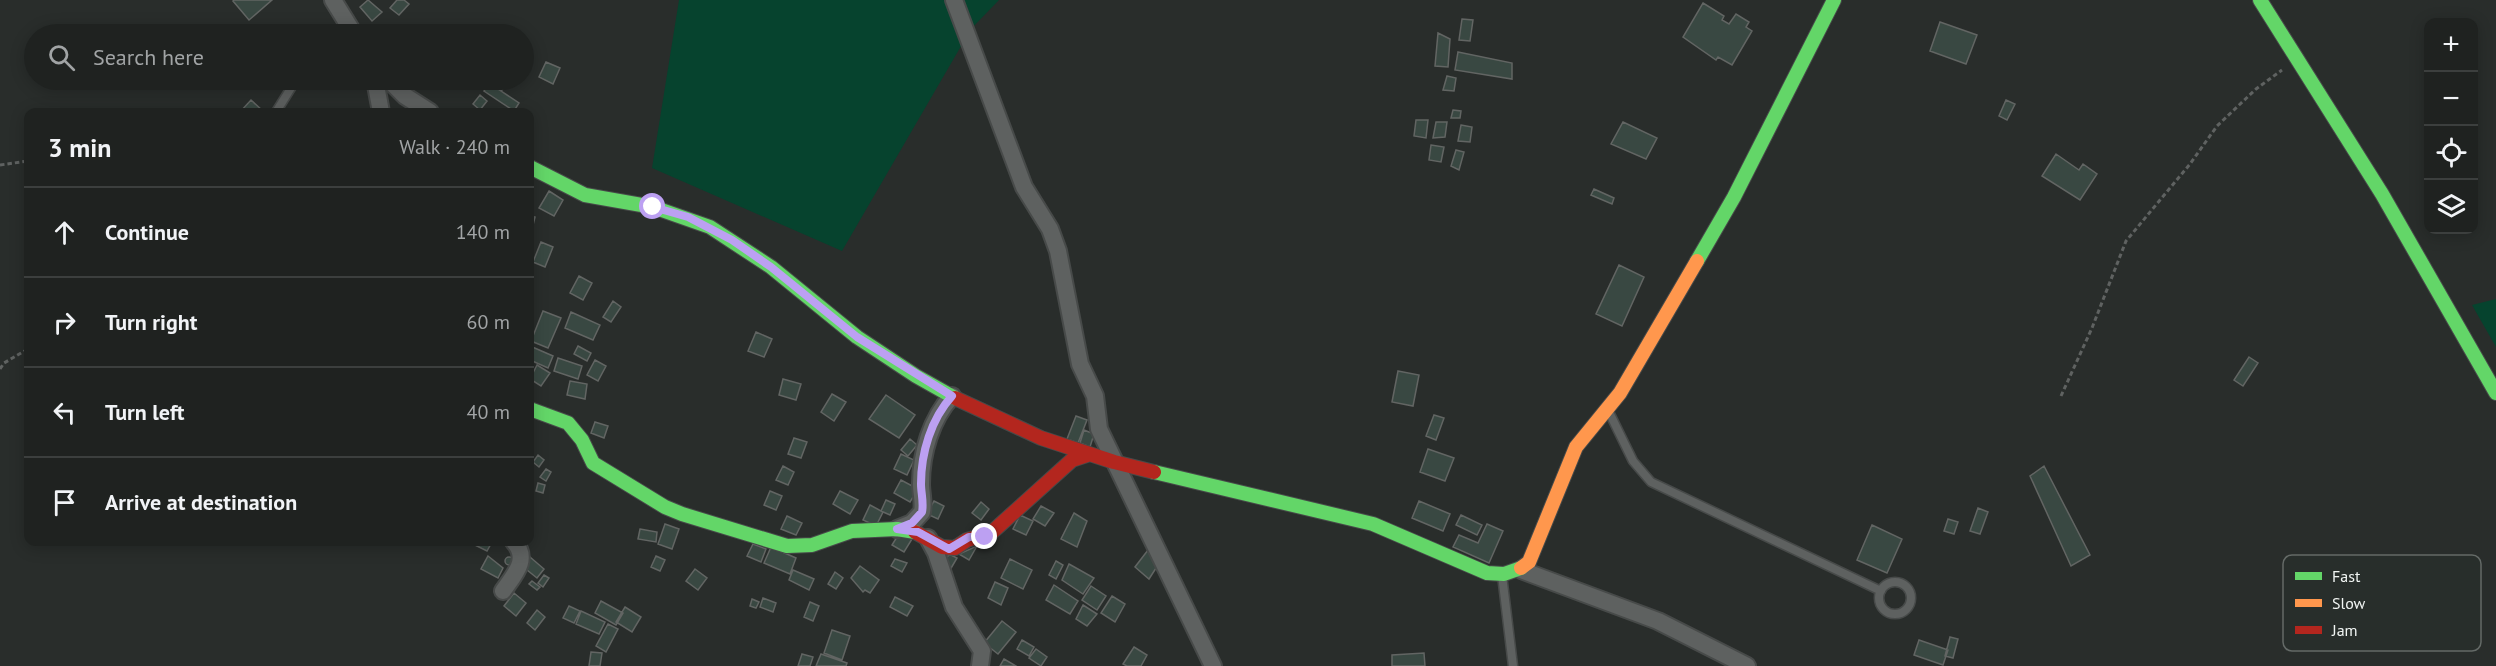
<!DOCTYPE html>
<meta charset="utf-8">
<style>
body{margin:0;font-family:"PT Sans",sans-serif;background:#2c2f2d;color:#f1f3f6}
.controls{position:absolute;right:18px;top:18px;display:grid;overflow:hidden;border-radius:12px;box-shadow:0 3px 15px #0003}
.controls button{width:54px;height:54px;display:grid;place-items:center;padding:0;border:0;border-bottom:2px solid #3c3f3e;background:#1f2220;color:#f1f3f6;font:30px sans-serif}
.stop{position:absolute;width:18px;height:18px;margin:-14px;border:4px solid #bca0f2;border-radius:50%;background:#fff}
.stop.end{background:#bca0f2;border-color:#fff;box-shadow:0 2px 6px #0008}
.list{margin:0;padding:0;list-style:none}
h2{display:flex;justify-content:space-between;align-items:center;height:78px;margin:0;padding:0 24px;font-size:26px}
h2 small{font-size:20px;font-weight:400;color:#a1a4a5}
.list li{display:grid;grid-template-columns:39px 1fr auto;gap:18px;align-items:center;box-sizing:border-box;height:90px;padding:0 24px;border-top:2px solid #3c3f3e}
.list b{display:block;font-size:22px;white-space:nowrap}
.list em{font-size:20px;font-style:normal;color:#a1a4a5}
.icon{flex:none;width:33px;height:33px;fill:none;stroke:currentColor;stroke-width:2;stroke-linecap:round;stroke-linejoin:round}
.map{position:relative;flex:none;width:2496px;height:666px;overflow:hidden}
.search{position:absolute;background:#1f2220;box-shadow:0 3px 15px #0003;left:24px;top:24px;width:510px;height:66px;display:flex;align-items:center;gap:15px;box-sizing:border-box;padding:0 21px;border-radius:33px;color:#a1a4a5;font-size:22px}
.panel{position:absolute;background:#1f2220;box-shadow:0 3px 15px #0003;left:24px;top:108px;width:510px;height:438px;border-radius:12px}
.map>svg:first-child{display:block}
.green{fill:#06432e}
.building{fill:#394842;stroke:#626563;stroke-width:1.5}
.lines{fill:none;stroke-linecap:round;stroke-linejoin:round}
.lane-casing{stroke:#474a49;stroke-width:11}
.street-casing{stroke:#474a49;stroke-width:20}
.fast-casing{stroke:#474a49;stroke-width:16}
.slow-casing{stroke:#474a49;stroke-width:16}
.jam-casing{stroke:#474a49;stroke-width:16}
.path{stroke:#5f6261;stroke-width:3;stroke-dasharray:4.5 3;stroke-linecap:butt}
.lane{stroke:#5e6160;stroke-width:8}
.street{stroke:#5e6160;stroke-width:16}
.fast{stroke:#63d668;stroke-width:14}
.slow{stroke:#ff974d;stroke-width:14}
.jam{stroke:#b3261e;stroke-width:14}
.route{stroke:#bca0f2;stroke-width:8}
.key{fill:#282e2b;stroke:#646a67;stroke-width:1.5}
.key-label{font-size:16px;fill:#f1f5f3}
</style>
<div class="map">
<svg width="2496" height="666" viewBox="0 0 2496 666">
<rect width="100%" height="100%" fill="#292d2b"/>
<path class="green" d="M679,0h320l-28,29 -129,222 -190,-83z
M2496,299v48l-24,-42z"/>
<path class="building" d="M234,0h38l-23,20 -16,-19z
M368,0l14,12 -10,9 -12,-14z
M397,0h7l5,4 -10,11 -9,-7z
M1703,3l21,13 -2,4 7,4 7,-10 13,8 -3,5 6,4 -20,34 -14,-8 -2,3 -33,-23z
M1462,19l11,1 -3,21 -11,-1z
M1940,22l37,13 -11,29 -36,-13z
M1438,33l12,6 -2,28 -13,-1z
M1458,52l54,11v16l-57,-9z
M546,62l14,6 -7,16 -14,-7z
M1447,76l9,2 -2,13 -11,-1z
M491,80h18l-7,10 -13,-8z
M489,83l30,20 -5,8 -30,-20z
M480,95l7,6 -7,9 -7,-6z
M251,100l13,12h-24z
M2006,100l9,4 -8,16 -8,-4z
M1453,110l8,1 -1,7h-9z
M1416,120h12l-2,18 -12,-2z
M1436,122h11l-2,15 -12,1z
M1623,122l34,16 -11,21 -35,-15z
M1461,125l11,2 -2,15 -12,-1z
M1431,145l13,2 -3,15 -12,-2z
M1456,150l8,2 -5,18 -8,-4z
M2056,154l23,16 4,-6 14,10 -17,26 -38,-24z
M1594,189l20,9 -2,6 -21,-9z
M549,191l14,9 -9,16 -15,-8z
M530,216l5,1 -2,8 -3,-1z
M541,242l12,5 -8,20 -12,-5z
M1619,265l25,12 -22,49 -26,-12z
M579,276l13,7 -9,17 -13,-7z
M613,301l8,6 -10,15 -8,-5z
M543,311l18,7 -13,30 -17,-7z
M571,312l29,13 -7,15 -28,-12z
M756,332l16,7 -8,18 -16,-6z
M530,346l23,10 -5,12 -18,-8z
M578,346l13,7 -4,8 -13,-7z
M2249,357l9,6 -15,23 -9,-6z
M558,358l24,8 -4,13 -24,-8z
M595,360l11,6 -8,15 -11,-6z
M537,365l13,8 -9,13 -11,-7z
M1398,371l21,4 -6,31 -21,-4z
M783,379l18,5 -5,16 -17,-5z
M570,381l17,3 -2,15 -18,-4z
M832,394l14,8 -12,19 -13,-9z
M886,395l29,20 -16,23 -30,-19z
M1434,415l10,3 -8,22 -10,-4z
M1076,416l11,4 -9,23 -11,-4z
M595,422l13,4 -4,12 -13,-5z
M1084,430l10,4 -4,13 -10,-4z
M794,438l13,4 -6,16 -13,-4z
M910,439l7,6 -9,11 -7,-6z
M1428,449l26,9 -9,23 -25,-9z
M901,454l13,6 -7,15 -13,-6z
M538,455l6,5 -5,7 -6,-5z
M783,466l11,6 -6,13 -12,-5z
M2044,466l46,89 -19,11 -41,-90z
M546,469l5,3 -5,9 -6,-4z
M901,480l17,9 -8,13 -16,-9z
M538,483l7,2 -2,8 -7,-2z
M770,491l12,5 -6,14 -12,-5z
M840,491l18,9 -8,14 -17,-10z
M886,500l9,4 -5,11 -9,-4z
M934,501l10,5 -6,13 -11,-5z
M1419,501l31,13 -7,17 -31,-13z
M981,502l8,7 -8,11 -9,-7z
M870,505l13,7 -7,14 -13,-6z
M1041,506l13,7 -9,13 -12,-7z
M1978,508l10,4 -8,22 -10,-3z
M1074,513l13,8 -10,26 -16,-8z
M1020,515l13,6 -7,14 -13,-6z
M1461,515l21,10 -5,10 -21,-10z
M787,516l15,7 -6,12 -15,-6z
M1948,519l10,3 -4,12 -10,-3z
M665,524l14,5 -7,20 -14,-5z
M1487,524l16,7 -14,32 -36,-16 6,-12 19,8z
M1872,525l30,14 -15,34 -30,-13z
M640,529l17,3 -1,10 -18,-3z
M640,529l17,3 -1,10 -18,-3z
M900,532l12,7 -8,13 -12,-7z
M476,542h16l-5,9 -12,-6z
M753,544l13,5 -5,13 -14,-6z
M977,546l-8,14 -10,-6z
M771,547l25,11 -6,16 -26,-11z
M1148,550l10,15 -9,14 -14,-12z
M949,554l8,4 -7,12 -8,-4z
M488,556l15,12 -5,10 -17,-9z
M656,556l9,4 -5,11 -9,-4z
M530,557l14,12 -7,9 -15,-12z
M505 561a4 4 0 1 1 8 0a4 4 0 1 1-8 0Z
M895,559l12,4 -5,9 -11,-6z
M1010,559l22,11 -9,19 -22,-11z
M1056,561l7,4 -7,14 -7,-4z
M1069,564l25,14 -11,16 -21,-14z
M860,566l19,14 -9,13 -5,-3 -2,2 -12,-14z
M695,569l12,9 -9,12 -12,-9z
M695,569l12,9 -9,12 -12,-9z
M793,570l21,9 -5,11 -20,-10z
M835,572l8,6 -7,11 -8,-5z
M544,575l5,3 -6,9 -5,-4z
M532,581l8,6 -3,3 -8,-6z
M995,582l13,6 -7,17 -13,-7z
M1054,585l24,16 -8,13 -24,-14z
M1091,586l15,10 -9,14 -15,-10z
M514,593l12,10 -10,13 -12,-10z
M1112,596l13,8 -10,18 -14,-9z
M895,597l18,9 -6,10 -17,-9z
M763,598l13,5 -3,9 -13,-5z
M752,599l7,3 -3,6 -6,-2z
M601,601l22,12 -7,12 -21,-12z
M810,602l9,4 -6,15 -9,-4z
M1083,605l14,9 -10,12 -11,-7z
M569,606l11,5 -6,12 -11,-5z
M625,607l16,10 -9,15 -16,-10z
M537,610l8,7 -10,13 -8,-7z
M581,611l24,11 -6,12 -23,-10z
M1002,621l14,11 -18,22 -14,-11z
M608,624l10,5 -12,23 -10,-6z
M832,630l18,6 -8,24 -18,-7z
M1950,637l8,2 -5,19 -8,-2z
M1022,640l12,7 -5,9 -12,-7z
M1919,640l29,10 -5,15 -29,-10z
M1134,647l13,8 -6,11h-14l-4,-2z
M1036,649l11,8 -6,9 -12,-8z
M591,652l11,1 -2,13h-11z
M1424,653l1,13h-33v-11z
M802,654l11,3 -3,9h-12z
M821,654l26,9 -1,3h-30z
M1004,659l12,7h-16z
M1004,659l12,7h-16z"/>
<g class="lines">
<defs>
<path id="lane" d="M276,112l20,-32
M1608,410l25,51 18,21 230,109
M1502,575l11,91
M1879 598a16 16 0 1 1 32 0a16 16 0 1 1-32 0Z"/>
<path id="street" d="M333,0l21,34
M954,0l70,187 26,42 8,22 22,113 15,32 4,33 114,237
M375,80l6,32
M389,80l16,16 25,16
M897,529l15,-6 10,-11c2,-9 -1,-19 -1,-28 0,-31 10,-65 31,-88
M928,538l8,15 18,54 28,44 -2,15
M1521,570l137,51 89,45
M503,591c11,-16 27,-32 11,-49"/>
<path id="fast" d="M2260,0l122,194 114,199
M530,167l55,28 68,12 57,20 61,40 86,70 59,39 39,22
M1697,261l37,-64 100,-197
M530,409l38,14 14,17 11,23 72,44 17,7 105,32 25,-1 40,-14 45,-2 18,3
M1154,472l219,52 114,49 17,1 17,-6"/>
<path id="slow" d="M1521,568l8,-6 47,-115 44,-54 77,-132"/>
<path id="jam" d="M955,398l86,40 73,24 40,10
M915,532l27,15 13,1 12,-8 24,-7 81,-73 15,-5"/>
</defs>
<use href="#lane" class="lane-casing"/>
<use href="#street" class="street-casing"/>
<use href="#fast" class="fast-casing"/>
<use href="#slow" class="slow-casing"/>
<use href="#jam" class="jam-casing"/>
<path class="path" d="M0,165l28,-4
M0,369l4,-6 24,-14
M2061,396l31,-68 34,-87 64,-77 27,-38 39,-37 26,-19"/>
<use href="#lane" class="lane"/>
<use href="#street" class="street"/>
<use href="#fast" class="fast"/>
<use href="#slow" class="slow"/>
<use href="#jam" class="jam"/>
</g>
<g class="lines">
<path class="route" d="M653,207l35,10 44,23 39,27 86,70 95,59c-21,23 -31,57 -31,88 0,9 3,19 1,28l-10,11 -15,6 21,3 31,17 20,-12h16"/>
</g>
<rect x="2283" y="555" width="198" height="96" rx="9" class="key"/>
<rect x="2295" y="572" width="27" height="8" fill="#63d668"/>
<rect x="2295" y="599" width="27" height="8" fill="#ff974d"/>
<rect x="2295" y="626" width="27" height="8" fill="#b3261e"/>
<g class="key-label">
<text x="2332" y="582">Fast</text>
<text x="2332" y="609">Slow</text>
<text x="2332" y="636">Jam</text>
</g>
</svg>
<div class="controls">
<button>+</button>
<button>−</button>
<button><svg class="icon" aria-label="locate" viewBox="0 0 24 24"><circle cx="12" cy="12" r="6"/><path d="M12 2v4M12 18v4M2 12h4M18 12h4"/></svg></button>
<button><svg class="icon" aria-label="layers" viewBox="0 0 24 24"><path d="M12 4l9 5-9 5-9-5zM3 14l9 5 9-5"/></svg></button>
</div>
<div class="stop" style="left:653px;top:207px"></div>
<div class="stop end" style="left:985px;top:537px"></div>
<div class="search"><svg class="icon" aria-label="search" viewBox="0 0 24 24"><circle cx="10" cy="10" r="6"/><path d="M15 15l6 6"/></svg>Search here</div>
<section class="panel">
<h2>3 min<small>Walk · 240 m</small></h2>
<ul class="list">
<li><svg class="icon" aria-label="ahead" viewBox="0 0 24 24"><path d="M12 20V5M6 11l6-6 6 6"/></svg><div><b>Continue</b></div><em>140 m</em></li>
<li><svg class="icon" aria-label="right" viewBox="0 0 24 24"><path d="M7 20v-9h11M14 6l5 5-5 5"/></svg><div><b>Turn right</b></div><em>60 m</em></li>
<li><svg class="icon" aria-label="left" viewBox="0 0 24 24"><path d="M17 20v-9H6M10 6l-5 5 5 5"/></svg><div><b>Turn left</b></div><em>40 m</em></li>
<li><svg class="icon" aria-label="arrive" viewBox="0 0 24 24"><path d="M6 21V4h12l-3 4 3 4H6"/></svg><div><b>Arrive at destination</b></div></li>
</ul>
</section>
</div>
